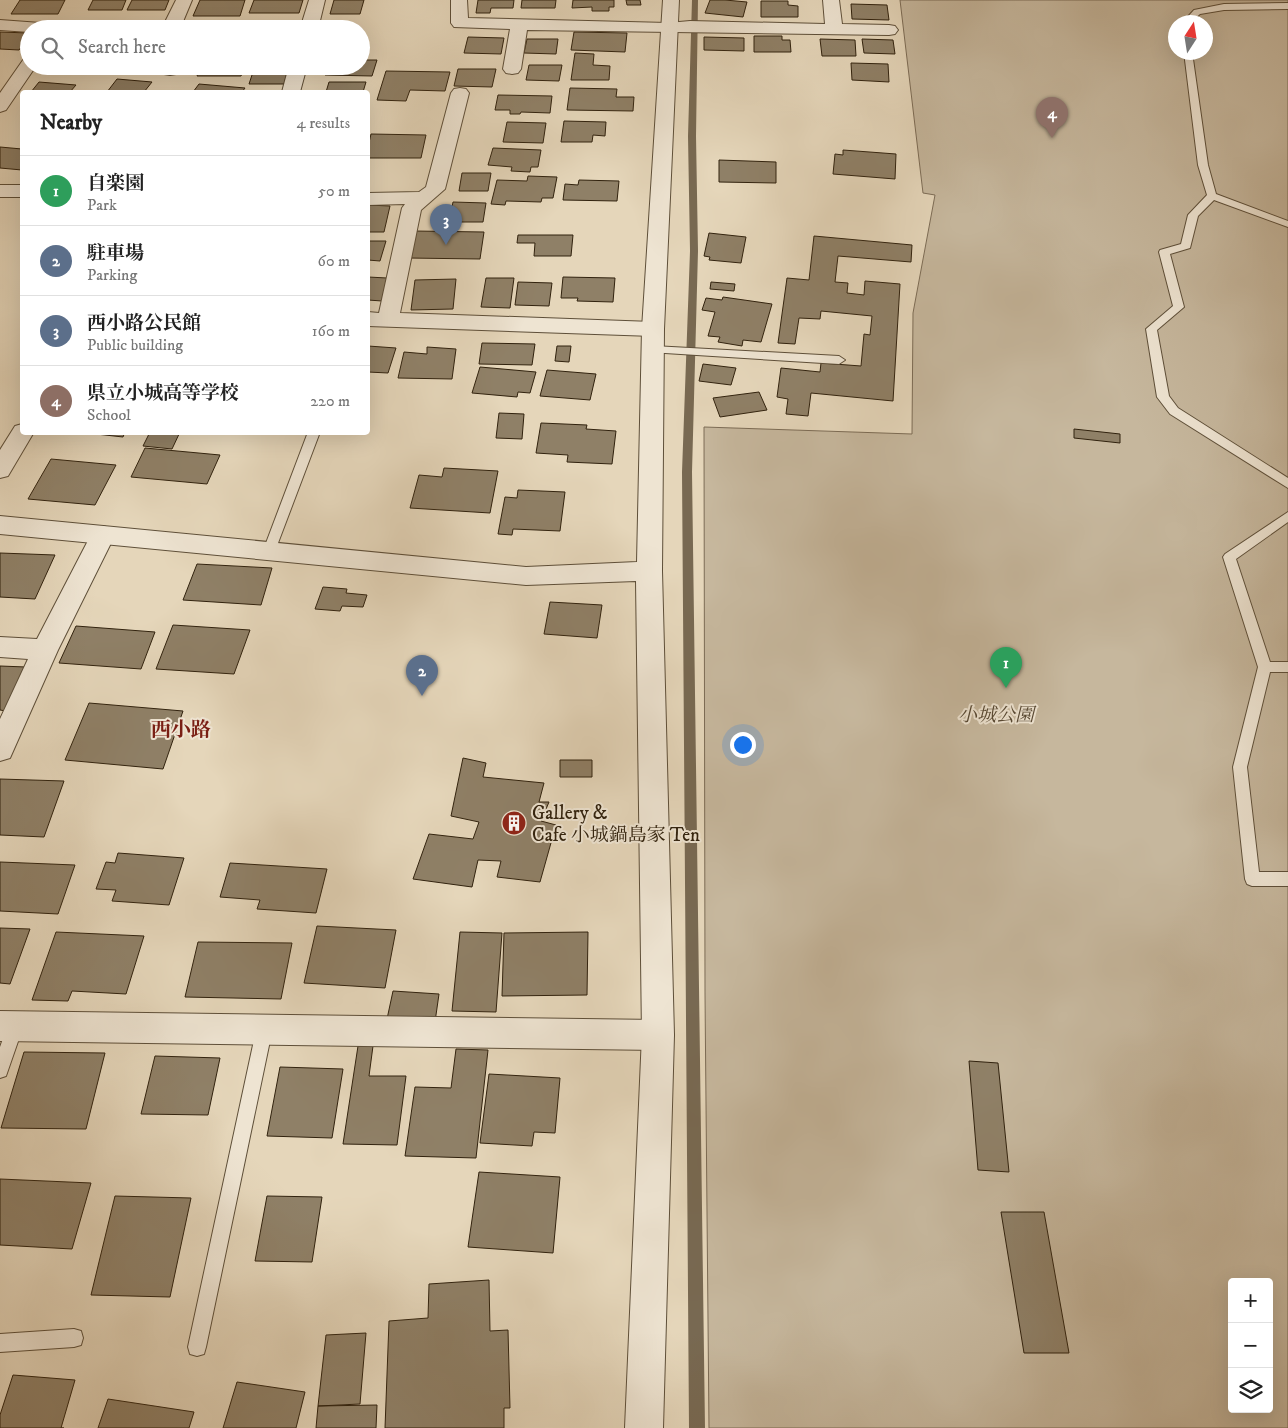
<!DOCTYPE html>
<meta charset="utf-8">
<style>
body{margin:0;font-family:"IM FELL DW Pica","Noto Serif JP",serif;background:#f6f6f6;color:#222}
.controls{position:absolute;right:15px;bottom:15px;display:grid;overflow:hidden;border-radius:5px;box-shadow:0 5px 20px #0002}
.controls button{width:45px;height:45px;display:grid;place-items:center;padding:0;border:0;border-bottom:1px solid #e0e0e0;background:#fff;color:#222;font:25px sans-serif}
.compass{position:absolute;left:1168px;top:15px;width:45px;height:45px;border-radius:50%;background:#fff;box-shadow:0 5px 20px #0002;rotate:12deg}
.you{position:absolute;left:742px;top:744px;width:18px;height:18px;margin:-12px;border:4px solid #fff;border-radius:50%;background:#1a73e8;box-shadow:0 0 0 8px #1a73e833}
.badge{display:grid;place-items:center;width:32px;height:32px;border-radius:50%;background:#7c3aed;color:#fff;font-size:16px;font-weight:700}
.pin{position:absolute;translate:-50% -41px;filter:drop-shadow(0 1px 2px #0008)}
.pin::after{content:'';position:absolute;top:26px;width:18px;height:15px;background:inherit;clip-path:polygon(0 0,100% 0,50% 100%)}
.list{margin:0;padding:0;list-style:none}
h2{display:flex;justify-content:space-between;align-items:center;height:65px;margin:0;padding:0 20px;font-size:21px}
h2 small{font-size:16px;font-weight:400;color:#767676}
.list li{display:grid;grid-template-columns:32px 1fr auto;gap:15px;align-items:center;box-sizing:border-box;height:70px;padding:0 20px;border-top:1px solid #e0e0e0}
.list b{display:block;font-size:19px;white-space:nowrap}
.list p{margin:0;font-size:16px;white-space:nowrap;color:#767676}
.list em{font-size:16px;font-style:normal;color:#767676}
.icon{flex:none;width:28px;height:28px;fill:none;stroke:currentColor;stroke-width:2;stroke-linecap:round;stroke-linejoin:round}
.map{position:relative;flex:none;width:1288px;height:1428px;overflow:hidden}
.search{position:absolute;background:#fff;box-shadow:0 5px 20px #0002;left:20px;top:20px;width:350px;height:55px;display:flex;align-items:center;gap:12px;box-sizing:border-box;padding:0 18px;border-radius:28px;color:#767676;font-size:19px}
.panel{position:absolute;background:#fff;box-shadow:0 5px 20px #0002;left:20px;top:90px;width:350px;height:345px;border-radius:5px}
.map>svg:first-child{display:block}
.green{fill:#c6b79d;stroke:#7c6c56;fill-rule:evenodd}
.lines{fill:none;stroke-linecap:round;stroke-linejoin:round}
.stream{fill:#786952;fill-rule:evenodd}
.building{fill:#8f8067;stroke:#31220e}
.service-casing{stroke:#5e4f39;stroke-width:2}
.minor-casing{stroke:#5e4f39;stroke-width:2}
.tertiary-casing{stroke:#5e4f39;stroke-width:2}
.service{fill:#eee4d2;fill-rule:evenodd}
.minor{fill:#eee4d2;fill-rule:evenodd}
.tertiary{fill:#eee4d2;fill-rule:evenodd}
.labels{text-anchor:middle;stroke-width:4;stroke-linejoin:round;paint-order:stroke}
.park-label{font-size:19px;font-style:italic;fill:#564732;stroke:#eee4d2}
.poi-label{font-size:19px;fill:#31220e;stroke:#eee4d2;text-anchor:start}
.neighbourhood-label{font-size:20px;font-weight:bold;fill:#7a1f14;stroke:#eee4d2}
</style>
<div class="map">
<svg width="1288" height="1428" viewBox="0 0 1288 1428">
<rect width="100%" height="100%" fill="#e5d6ba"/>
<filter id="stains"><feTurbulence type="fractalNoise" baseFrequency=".004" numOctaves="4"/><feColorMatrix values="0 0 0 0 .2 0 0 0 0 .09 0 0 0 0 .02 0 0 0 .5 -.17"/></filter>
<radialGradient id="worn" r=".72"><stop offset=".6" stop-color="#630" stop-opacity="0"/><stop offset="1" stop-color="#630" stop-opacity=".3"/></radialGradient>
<path class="green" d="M900,0h388v1428h-579l-4,-435 -1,-566 208,7 1,-121 22,-118 -12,-2zM1176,22h30v30h-30zM1232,1282h37v127h-37z"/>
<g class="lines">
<path class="stream" d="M692,0h6l-2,136 2,115 -6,221 13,956h-16l-7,-956 8,-221 -2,-115z"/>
</g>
<path class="building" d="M20,0h45l-7,14h-47z
M93,0h33l-4,10h-34z
M132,0h37l-4,10h-38z
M200,0h45l-5,16h-47z
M254,0h49l-4,13h-50z
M334,0h30l-4,14h-30z
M478,0h36l-1,8h-22l-1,5h-14z
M522,0h34l-1,8h-34z
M573,0h41v7h-5v4h-17v-4l-20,1z
M626,0h14l1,5h-14z
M710,0h15l22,2 -4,15 -38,-4z
M761,1h27v4l10,1v11h-37z
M851,4l36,1 2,15 -37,-1z
M122,25h41l-2,4h-41z
M0,32l29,1v4l-10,13 -19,-1z
M574,32l53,1 -2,19 -54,-2z
M754,36h28v4h8l1,12h-37z
M468,37l36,1 -3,16 -37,-1z
M704,37l40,1v13l-40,-1z
M527,39h31l-2,15 -32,-1z
M820,39l35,1 1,16h-34z
M862,39l31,1 2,14 -31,-1z
M575,53l19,1 -1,11 17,1 -1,14h-38z
M361,60h16l-5,16 -47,-1 3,-9h33z
M851,63l37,1 1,18 -37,-2z
M529,65h33l-3,16 -33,-1z
M57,66h35l-6,7 -32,-3z
M105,66h40l-2,6h-41z
M201,66h44l-4,10h-44z
M255,66h34l-5,18h-35z
M458,69h38l-4,18 -38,-1z
M386,71l64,1 -5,19 -35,-1 -4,11 -29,-1z
M117,79l35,3 -8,10h-37z
M39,82l37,3 -6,7h-39z
M329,82h37l-3,10h-37z
M199,84l46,4 -3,4h-49z
M570,88l47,1 -1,8h18l-1,14 -66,-1z
M498,95l54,1 -2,17 -29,-1 -1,2h-10v-4h-15z
M564,121l42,1 -1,14 -12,-1 -1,7h-31z
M507,122l39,1 -3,20 -40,-1z
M371,134l55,1 -5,23h-53v-11z
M0,147l22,2v21l-22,-2z
M493,148l48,2 -3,17h-7l-1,5 -19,-1 1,-4 -24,-2z
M843,150l53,4 -1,25 -62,-5 2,-20 8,1z
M719,160l57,2v21l-57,-1z
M462,173h29l-3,18h-29z
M528,176l29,1 -4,21h-11l-1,4 -35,-1 -1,4 -14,-1 6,-24 30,1z
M579,180l40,1 -2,20 -54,-1 2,-16 13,1z
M453,202l33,1 -3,19h-41l4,-16 6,1z
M368,205l22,1 -6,26h-16z
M414,231l70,1 -4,27 -72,-1z
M709,233l37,4 -5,26 -32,-3 1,-3 -6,-1z
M518,235h55l-2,21h-37l1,-13h-18z
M814,236l98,9 -1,17 -73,-6 -3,26 13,1 -1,10 17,2 1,-14 35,3 -7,117 -82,-8 -3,23 -22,-2 2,-15 -11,-2 4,-29 39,4 1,-9 40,3 3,-32 6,1 2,-19 -51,-5 -1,8 -21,-1 -4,26 -17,-1 9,-65 22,2z
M368,241h18l-6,20 -12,-1z
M368,277l19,1 -5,23 -14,-1z
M563,277l52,1 -2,24 -36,-1 1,-3h-17z
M486,278h28l-4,30 -29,-1z
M456,279l-3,30 -42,1 4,-30z
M518,282l34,1 -3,23 -34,-1z
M711,282l24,2 -1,7 -24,-2z
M723,297l49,7 -11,38 -18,-2 -1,6 -24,-4 2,-5 -12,-1 7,-24 -13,-2 4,-12 16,2z
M482,343l53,1 -3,21 -53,-1z
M368,346l28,2 -8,25 -20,-1z
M557,346h14l-2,16 -14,-1z
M427,347l29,2 -4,30 -54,-1 6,-26 23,2z
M703,364l33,4 -5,17 -32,-4z
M480,367l56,5 -6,21 -12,-1 -1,5 -45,-4z
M547,370l49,4 -6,26 -50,-4z
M759,392l8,18 -47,7 -7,-19z
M499,413l25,1 -2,25 -26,-1z
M541,423l46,2 -1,4 30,2 -4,33 -45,-2 1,-7 -32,-2z
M1074,429l46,5v9l-46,-5z
M78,432h47l-2,5z
M150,432h30l-8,17 -29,-3z
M145,448l75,7 -13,29 -76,-7z
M51,459l65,6 -21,40 -67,-6z
M444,468l54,3 -8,42 -80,-5 9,-33 23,2z
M518,490l47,2 -5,39 -47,-2 -1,6 -14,-1 7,-37 12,1z
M0,553l55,2 -20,44 -35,-2z
M197,564l75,4 -11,37 -78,-5z
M323,587l24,2 -1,4 21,2 -4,12 -21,-1 -2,5 -25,-2z
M550,602l52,3 -5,33 -53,-4z
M173,625l77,5 -16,44 -78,-5z
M76,626l79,6 -14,37 -82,-6z
M0,666l26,1 -20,44 -6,-1z
M89,703l94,8 -20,58 -98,-9z
M463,758l23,5 -3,14 61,6 -5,19h10l-8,19 15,4 -16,57 -43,-5 4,-16 -23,-1 -6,27 -59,-8 16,-45 44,5 6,-17 -28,-6z
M560,760h32v17h-32z
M0,779l64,2 -20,56 -44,-2z
M118,853l66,5 -15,47 -57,-4 4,-11 -20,-1 10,-27 9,1z
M0,862l75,3 -17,49 -58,-3z
M230,863l97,6 -11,44 -59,-4 3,-9 -40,-3z
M317,926l79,4 -11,58 -81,-5z
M0,928l30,1 -20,55 -10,-1z
M56,932l88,4 -18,58 -54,-3 -4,10 -36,-1z
M460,932l42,1 -6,79 -44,-1z
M588,932l-1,63 -85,1 2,-63z
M198,942l94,1 -11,56 -96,-2z
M393,991l46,3 -4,28 -48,-3z
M358,1046h15l-4,30h37l-9,69 -54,-1z
M456,1049l32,1 -12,108 -71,-2 10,-69 36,1z
M24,1052l81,1 -19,76 -85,-1z
M155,1056l65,2 -12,57 -67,-1z
M969,1061l29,2 11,109 -31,-2z
M280,1067l63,2 -11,69 -65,-2z
M489,1074l71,4 -5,55 -21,-1 -2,14 -52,-3z
M479,1172l81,5 -7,76 -85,-6z
M0,1179l91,4 -19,66 -72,-4z
M115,1196l76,2 -21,99 -79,-2z
M267,1196l55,1 -10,65 -57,-1z
M1001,1212h43l25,141h-45z
M489,1280l1,51 18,-1 2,78h-6v20h-119l4,-107 39,-3 1,-34z
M366,1333l-6,71 -42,2 8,-71z
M13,1375l62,5 -14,48h3h-64v-13z
M237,1382l68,10 -9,36h-73z
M108,1399l86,13 -5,16h-91z
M377,1405l-1,23h-60l2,-22z"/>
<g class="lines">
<defs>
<path id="service" d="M1288,3v6l-64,1 -24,4 -9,8h-8l11,-12 30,-6z
M1184,52h8l16,113 8,29 72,27v6l-74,-27 -16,16 -8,32 -20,6 14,53 -27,23 12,66 9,12 110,70v10l-118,-74 -13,-17 -11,-68 27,-23 -14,-54 1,-2 21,-6 7,-29 19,-20 -9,-30z
M653,346l186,10 6,4 -6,4 -190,-12 -2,-2z
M308,432h12l-45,119 -2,3h-8l-2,-3z
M1288,512v10l-52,37 34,103h18v10h-18l-23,95 12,105h29v14h-36l-5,-2 -2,-5 -12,-112 25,-100 -35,-110 2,-3z
M15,1019l6,3 2,5 -17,49 -6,2v-31l9,-25z
M264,1023l6,3 2,5 -66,316 -2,7 -7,2 -7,-2 -2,-7 68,-316 2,-5z
M74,1329l7,2 2,7 -2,7 -7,2 -74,5v-18z"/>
<path id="minor" d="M176,0h16l-10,24 1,5h-17l-2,-5z
M309,0h16l-7,29h-18z
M451,0h16l1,18 200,5 22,-2 135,3 -2,-24h16l3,24 47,1 6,1 3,4 -3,4 -6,1 -362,-5 -6,39 -3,4 -6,1 -6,-1 -3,-4 7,-40 -56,-2 -3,-4z
M0,20l54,4 6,1 2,4h-33v3l-29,-2z
M29,59v7h7l-30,44 -6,2v-19l23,-33z
M163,66h18l-5,8 -6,1 -6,-1 -3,-4z
M289,66h18l-7,26h-18z
M460,88l6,1 3,4 -24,96 -24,21 -21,103 253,9 8,2 3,5 -3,5 -8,2 -285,-10v-14l11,1 23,-105 3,-4 -37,1v-12l51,-1 7,-5 25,-94 3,-4z
M0,185h22v12h-22z
M22,424v8h12l-26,44 -8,2v-28l15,-24z
M103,526l9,3 3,6 -57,115 -48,108 -10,3v-42l28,-60 -28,-2v-20l37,2 57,-110z
M0,1011l658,9 11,4 5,11 -5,11 -11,4 -658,-9z"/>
<path id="tertiary" d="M663,0h16l-15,329 -2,242 12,464 -11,393h-38l17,-393 -6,-454 -110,4 -526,-51v-18l526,51 111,-5 5,-233z"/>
</defs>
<use href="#service" class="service-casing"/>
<use href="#minor" class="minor-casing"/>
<use href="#tertiary" class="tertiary-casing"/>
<use href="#service" class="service"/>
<use href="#minor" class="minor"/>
<use href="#tertiary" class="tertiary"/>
</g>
<defs>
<symbol id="building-disc" viewBox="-11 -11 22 22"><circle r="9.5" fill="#8f2418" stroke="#eee4d2"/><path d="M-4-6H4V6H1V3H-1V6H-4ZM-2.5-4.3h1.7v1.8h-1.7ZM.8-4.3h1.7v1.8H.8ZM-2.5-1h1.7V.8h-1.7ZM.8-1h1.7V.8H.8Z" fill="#fff"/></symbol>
</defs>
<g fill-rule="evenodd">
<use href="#building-disc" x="500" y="809" width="28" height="28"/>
</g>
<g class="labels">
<g class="park-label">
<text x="996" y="721">小城公園</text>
</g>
<g class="poi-label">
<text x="532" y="819">Gallery &amp;<tspan x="532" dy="22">Cafe 小城鍋島家 Ten</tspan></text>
</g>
<g class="neighbourhood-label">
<text x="181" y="736">西小路</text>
</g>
</g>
<rect width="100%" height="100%" filter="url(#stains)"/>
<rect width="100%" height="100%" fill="url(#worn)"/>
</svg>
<div class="controls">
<button>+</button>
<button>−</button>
<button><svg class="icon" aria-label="layers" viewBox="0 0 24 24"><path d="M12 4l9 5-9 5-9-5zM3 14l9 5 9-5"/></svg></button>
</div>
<svg class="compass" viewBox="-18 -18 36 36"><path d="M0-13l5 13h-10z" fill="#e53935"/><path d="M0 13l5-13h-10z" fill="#767676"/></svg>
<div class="you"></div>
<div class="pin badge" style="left:1006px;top:688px;background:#2e9e5b">1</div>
<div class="pin badge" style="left:422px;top:696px;background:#5c6f8a">2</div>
<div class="pin badge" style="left:446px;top:245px;background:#5c6f8a">3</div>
<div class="pin badge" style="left:1052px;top:138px;background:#8d6e63">4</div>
<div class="search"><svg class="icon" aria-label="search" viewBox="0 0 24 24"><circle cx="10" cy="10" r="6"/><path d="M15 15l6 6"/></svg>Search here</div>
<section class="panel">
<h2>Nearby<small>4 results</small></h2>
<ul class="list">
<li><span class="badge" style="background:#2e9e5b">1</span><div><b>自楽園</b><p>Park</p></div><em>50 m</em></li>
<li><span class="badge" style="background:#5c6f8a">2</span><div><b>駐車場</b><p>Parking</p></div><em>60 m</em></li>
<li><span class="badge" style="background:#5c6f8a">3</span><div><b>西小路公民館</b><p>Public building</p></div><em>160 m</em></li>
<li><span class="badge" style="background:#8d6e63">4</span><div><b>県立小城高等学校</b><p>School</p></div><em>220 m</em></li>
</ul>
</section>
</div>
